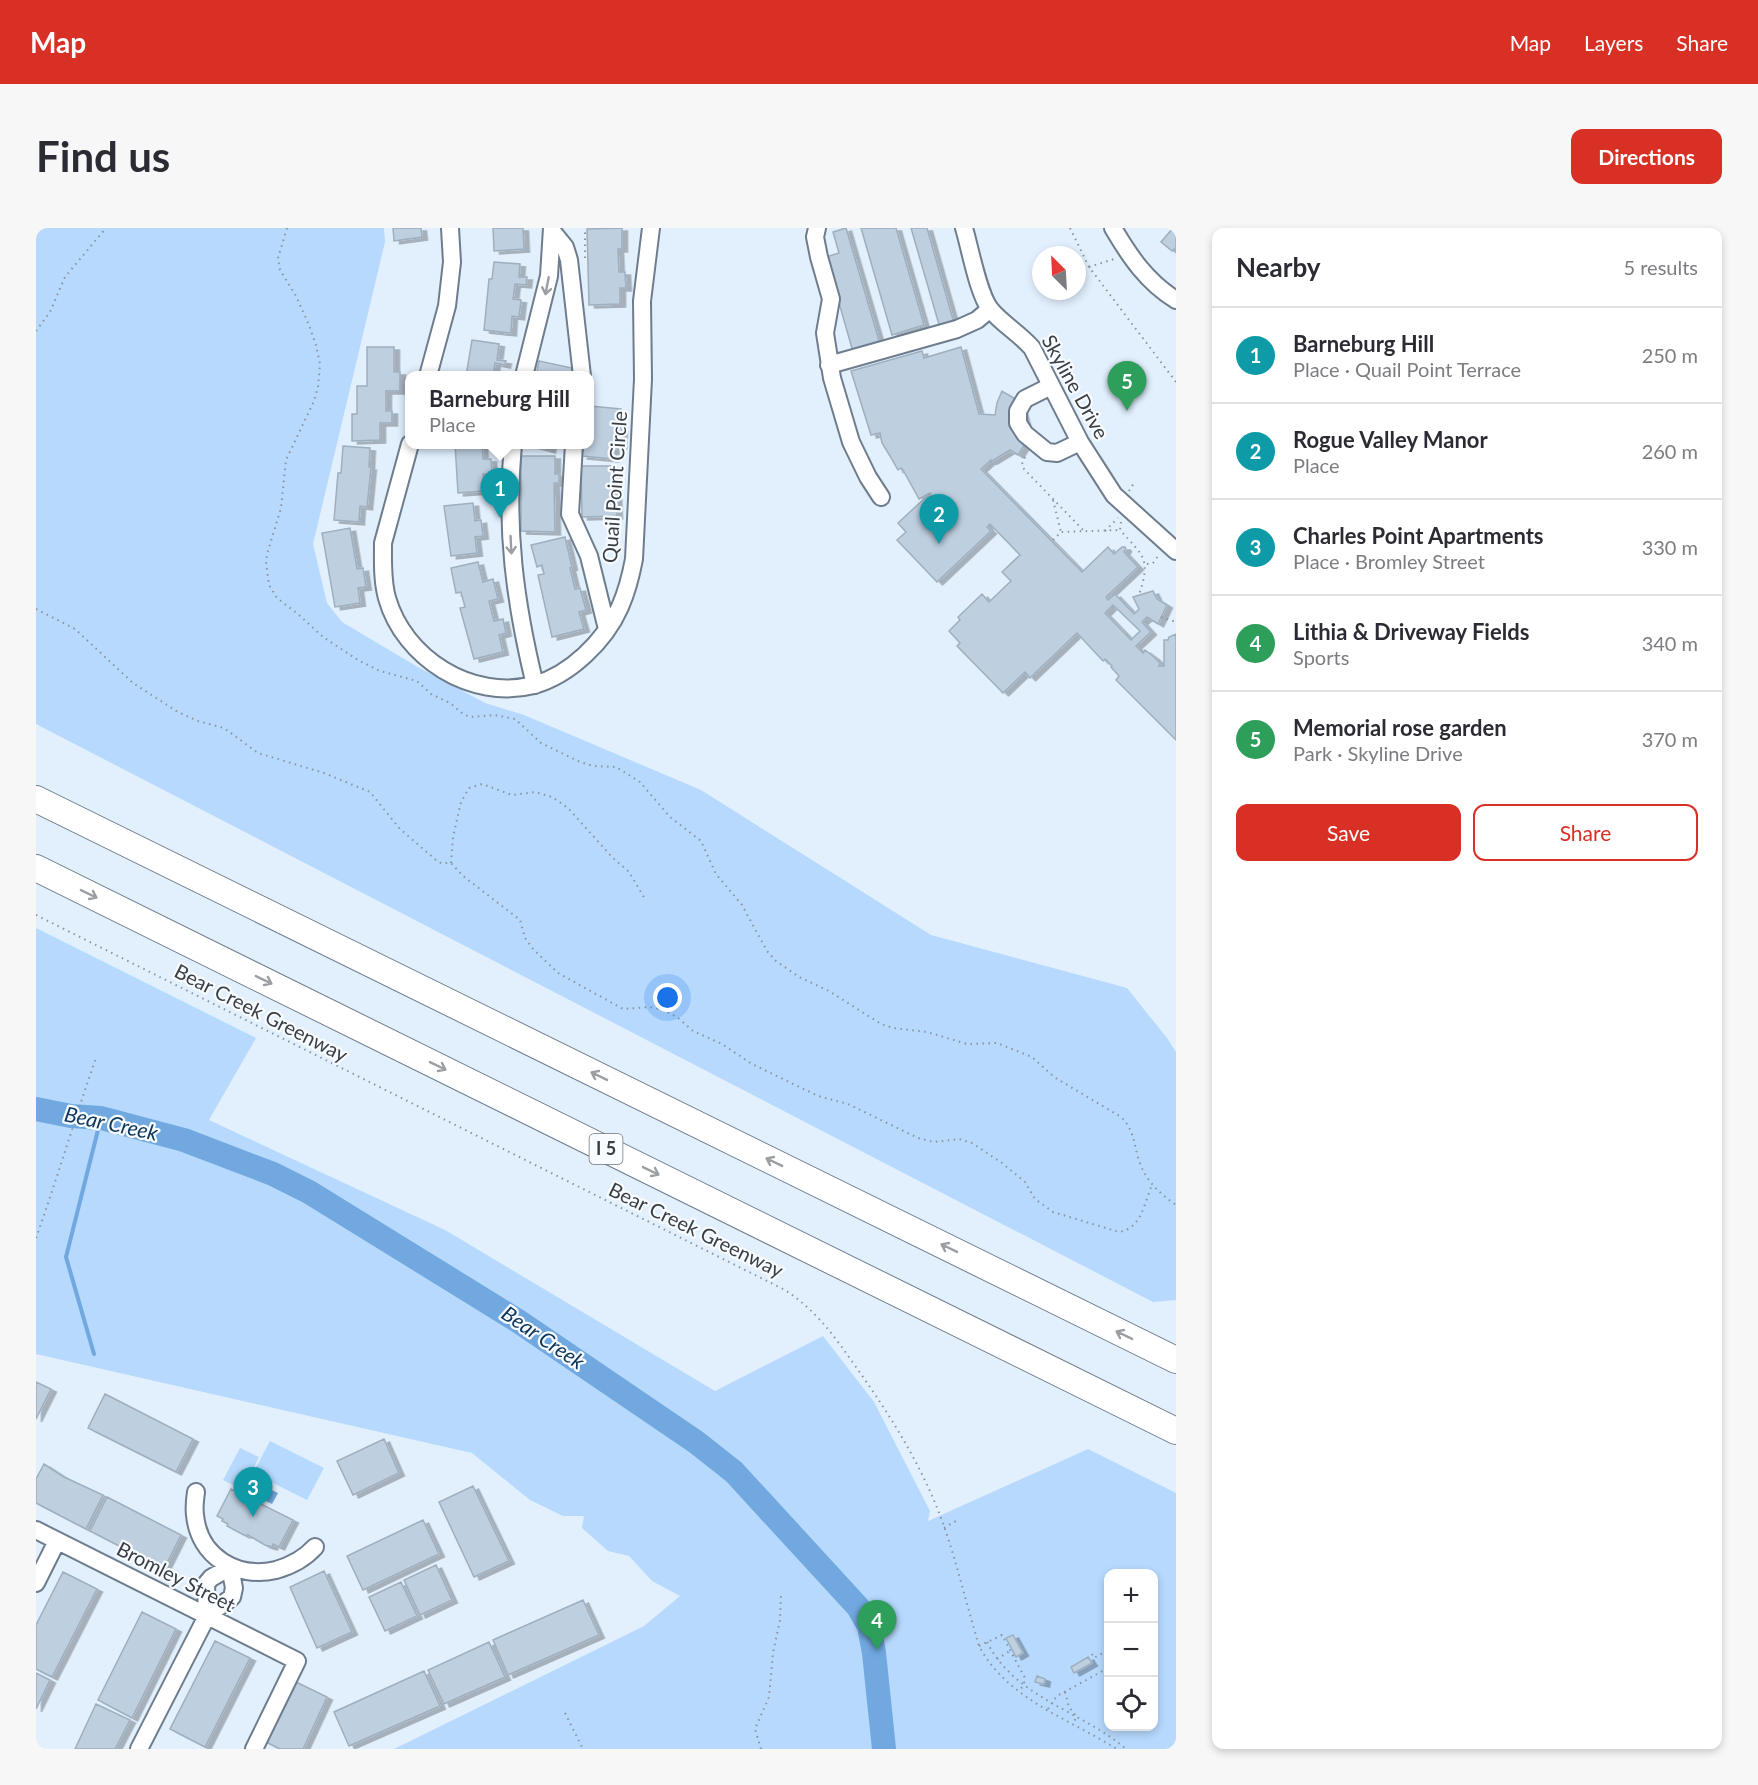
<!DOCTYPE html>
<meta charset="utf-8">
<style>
body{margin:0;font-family:Lato,sans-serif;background:#f7f7f7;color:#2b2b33}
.controls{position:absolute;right:18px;bottom:18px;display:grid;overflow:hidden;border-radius:12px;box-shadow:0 3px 9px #0003}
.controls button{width:54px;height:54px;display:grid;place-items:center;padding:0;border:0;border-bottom:2px solid #e1e1e2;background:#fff;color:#2b2b33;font:30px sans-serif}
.compass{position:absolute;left:996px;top:18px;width:54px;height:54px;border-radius:50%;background:#fff;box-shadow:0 3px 9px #0003;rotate:336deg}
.you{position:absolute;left:632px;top:770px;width:21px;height:21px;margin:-15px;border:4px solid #fff;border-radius:50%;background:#1a73e8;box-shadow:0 0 0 9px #1a73e833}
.badge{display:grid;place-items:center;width:39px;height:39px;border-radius:50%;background:#d93025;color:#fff;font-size:20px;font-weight:700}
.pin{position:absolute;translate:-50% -50px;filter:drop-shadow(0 2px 3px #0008)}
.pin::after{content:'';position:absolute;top:32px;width:21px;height:18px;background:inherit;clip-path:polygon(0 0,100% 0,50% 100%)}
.popup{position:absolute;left:369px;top:143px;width:189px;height:78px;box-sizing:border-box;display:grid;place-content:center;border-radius:12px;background:#fff;filter:drop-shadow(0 2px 4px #0005);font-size:20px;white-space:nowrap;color:#7c7c81}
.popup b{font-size:22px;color:#2b2b33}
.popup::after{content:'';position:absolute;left:50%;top:100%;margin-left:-12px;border:12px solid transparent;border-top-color:#fff}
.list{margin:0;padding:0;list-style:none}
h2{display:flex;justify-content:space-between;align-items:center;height:78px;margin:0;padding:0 24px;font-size:26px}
h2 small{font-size:20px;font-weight:400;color:#7c7c81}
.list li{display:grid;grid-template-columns:39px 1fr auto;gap:18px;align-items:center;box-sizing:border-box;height:96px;padding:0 24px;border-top:2px solid #e1e1e2}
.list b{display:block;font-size:22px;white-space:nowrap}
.list p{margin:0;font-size:20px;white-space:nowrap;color:#7c7c81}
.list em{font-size:20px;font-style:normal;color:#7c7c81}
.actions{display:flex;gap:12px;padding:18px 24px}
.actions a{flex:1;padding:14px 0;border:2px solid #d93025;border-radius:12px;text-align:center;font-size:21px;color:#d93025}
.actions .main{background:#d93025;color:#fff}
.icon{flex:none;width:33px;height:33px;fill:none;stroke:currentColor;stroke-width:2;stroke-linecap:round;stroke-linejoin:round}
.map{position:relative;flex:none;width:1140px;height:1521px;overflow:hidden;border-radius:12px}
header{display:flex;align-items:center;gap:36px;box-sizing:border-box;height:84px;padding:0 30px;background:#d93025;color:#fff}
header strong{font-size:28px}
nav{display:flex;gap:33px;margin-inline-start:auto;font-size:21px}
.intro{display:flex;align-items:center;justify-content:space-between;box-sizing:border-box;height:144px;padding:0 36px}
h1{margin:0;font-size:42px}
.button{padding:15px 27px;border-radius:12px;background:#d93025;color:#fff;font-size:21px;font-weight:700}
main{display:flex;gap:36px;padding:0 36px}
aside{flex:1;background:#fff;border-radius:12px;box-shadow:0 3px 9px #0003}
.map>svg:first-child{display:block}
.green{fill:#b6d9fd;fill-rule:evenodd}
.water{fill:#70a8df}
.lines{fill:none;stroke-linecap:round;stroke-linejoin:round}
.stream{stroke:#70a8df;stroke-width:4}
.river{stroke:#70a8df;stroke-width:24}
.building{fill:#becfe0;stroke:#9eafbf;stroke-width:1.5;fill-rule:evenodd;filter:url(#shadow)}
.minor-casing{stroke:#6e7d8d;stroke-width:20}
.highway-casing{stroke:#6e7d8d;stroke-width:28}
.path{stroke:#8a949e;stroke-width:2;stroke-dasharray:1.5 4.5;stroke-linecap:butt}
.minor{stroke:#fff;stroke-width:16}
.highway{stroke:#fff;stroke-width:26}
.oneway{stroke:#9b9ea2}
.labels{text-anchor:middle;stroke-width:4.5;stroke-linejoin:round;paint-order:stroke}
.shield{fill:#f8fbff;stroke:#71777c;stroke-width:1.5}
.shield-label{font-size:18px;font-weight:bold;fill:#373e44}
.street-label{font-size:20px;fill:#373e44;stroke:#f8fbff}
.water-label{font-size:21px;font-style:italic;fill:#0b3659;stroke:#f8fbff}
</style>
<header>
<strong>Map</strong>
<nav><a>Map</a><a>Layers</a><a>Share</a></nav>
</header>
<div class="intro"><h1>Find us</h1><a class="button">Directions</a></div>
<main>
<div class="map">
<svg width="1140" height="1521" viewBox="0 0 1140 1521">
<defs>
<filter id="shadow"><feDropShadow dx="5.5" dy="3" stdDeviation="0" flood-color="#0004"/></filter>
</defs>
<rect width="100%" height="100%" fill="#e2f0fe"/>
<path class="green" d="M0,0h348l1,14 -72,302 14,59 15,19 74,44 69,37 39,12 177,75 230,145 196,53 40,50 9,14v248l-23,2 -1117,-578z
M0,700l220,110 -47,82 236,110 270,161 108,-55 51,66 56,109 -2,10 160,-72 88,44v256h-782l250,-123 36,-30 -28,-15 -23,-25 -21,-5 -26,-23 2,-12h-21l-33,-16 -58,-47 -436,-99zM1072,1346h46v152h-46z
M234,1213l54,27 -17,32 -54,-27z
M204,1220l19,9 -16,33 -20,-10z"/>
<path class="water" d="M225,1257l17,8 -6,11 -16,-8z"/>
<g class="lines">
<path class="stream" d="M58,1126l-28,-97 35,-139"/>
<path class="river" d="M0,881l35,7 30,2 83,22 89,34 36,18 209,129 178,121 38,30 124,135 11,19 5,27 10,96"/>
</g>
<path class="building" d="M357,0h28l1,9 -28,4z
M457,0h30l1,21 -30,2z
M586,0v21h-4l1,23h6l1,16h-6v16l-31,1 -2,-76z
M810,0l34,116 -27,8 -27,-95 13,-4 -6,-21z
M825,0h35l28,97 -32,10z
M875,0h16l27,95 -14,5z
M1137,0h3v23l-2,-2 -2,2 -11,-9z
M458,34l26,2 -1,13h8l-1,8 -11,-1 -2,15 8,1 -2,17 -7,-1 -1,17 -27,-3 5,-51h3z
M436,112l27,4 -2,16 9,1 -1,4 -10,-2 -2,13h-27z
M331,119h27v25h6v19h-14v20h6v12h-12v17l-28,1v-27h5v-28h10z
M925,119l18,67 16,1 2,-12 5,-12 18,11 9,36 -11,17 -8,-5 -18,11 -1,-1 -10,9 101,103 26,-25 6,7 8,-7h3l1,2 -2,3 14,15 -32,30 2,3 7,-6 19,20 5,-5 -6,-12 20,-6 4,8 10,6 -9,19 -11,-7 -5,5 9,10 -15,14 7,7 2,-3 9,7 6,6 -1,3h5v-26h4l1,-3 7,-3v106l-60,-60 3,-4 -8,-9 1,-1 -7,-7 -2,2 -26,-28 -47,45 -5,-6 -22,21 -46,-47 3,-3 -11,-12 11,-11 -2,-3 24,-23 7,8 22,-21 -9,-9 18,-17 -30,-31 -3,3 4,4 -54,51 -40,-42 9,-8 -8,-9 27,-25 8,8 3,-3 -6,-10 -11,6 -16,-29 -2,-2 -3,2 -8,-14 -8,-13 -2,-10 -9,2 -20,-64 71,-20 2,7zM1077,377l27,26 -9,9 -26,-27z
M503,133l33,7 -1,8h-35z
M554,178l31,3 -2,19h3l-1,18 -7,-1 -1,14 -31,-3 2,-12h6z
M419,216h27l1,15h8l1,15h-9l1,17 -26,2z
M492,216h23l-1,6z
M307,218l27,2 -1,19h2l-4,40 -7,-1 -1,16 -25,-2 4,-47h3z
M485,228h34v18h4v9h-5l1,49 -34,-1z
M545,238h34l2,50 -35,1z
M437,275l2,18 6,-1 2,16 -8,1 2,16 -26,3 -7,-50z
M314,300l7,41 6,-1 3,19 -8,1 2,15 -25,4 -13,-74z
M529,309l7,30 -2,1 5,21 5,-1 6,22 -7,2 5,17 -32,8 -14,-62 6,-1 -2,-9 -5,2 -6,-22z
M442,334l5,20 10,-3 5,20 -9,2 5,20 9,-2 3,14 -7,2 4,17 -29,7 -14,-51 5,-1 -4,-15 -5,1 -5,-25z
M0,1154l15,7 -15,30z
M69,1166l88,45 -17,33 -88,-44z
M348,1211l15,34 -46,22 -16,-34z
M8,1236l20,13 39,18 -17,34 -50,-26v-24z
M437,1258l36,75 -35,16 -35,-75z
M195,1261l62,31 -14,27 -6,-3 -1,3 -7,-2 -17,-10h-4l-17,-9 1,-2 -6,-3 1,-2 -6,-3z
M71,1269l74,38 -17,34 -74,-38z
M387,1292l16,34 -76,36 -16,-34z
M400,1337l16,35 -32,15 -16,-35z
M288,1343l28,61 -35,16 -27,-61z
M27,1344l34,17 -45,88 -16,-8v-44z
M365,1354l16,34 -32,15 -16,-34z
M547,1372l16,35 -91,40 -15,-35z
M106,1384l34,17 -44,89 -34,-18z
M977,1407l10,18 -7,4 -10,-19z
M179,1413l35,17 -45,89 -35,-18z
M453,1414l16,35 -61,27 -16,-34z
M1052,1429l4,6 -18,10 -3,-6z
M388,1443l16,35 -91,40 -15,-34z
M0,1445l14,7 -14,29z
M1001,1448l8,3 -1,5 -9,-2z
M256,1452l35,17 -24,52h-23l-18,-9z
M60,1476l34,16 -15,29h-40z"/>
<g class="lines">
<defs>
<path id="minor" d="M781,0l-2,9 4,20 12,42 -6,34 7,45 19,64 17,35 13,20
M928,0c6,20 14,65 26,81 11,14 29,24 42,39l48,94 34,53 62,56
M1077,0c17,29 34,54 63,72
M516,3l13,16 4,13 13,116
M793,137l128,-36 20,-9 13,-11
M392,148l19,-70 5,-44 -2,-34
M488,148l25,-100 3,-48
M1015,158l-26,13 -7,12v12l7,11 22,18 10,1 23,-11
M374,216l-27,99c0,18 -1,37 4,55 17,60 84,103 147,87 36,-10 71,-44 86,-78 7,-16 11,-32 14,-48l9,-180 -1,-78 9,-73
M477,216c-8,84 2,159 22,241
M538,216l-4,70 19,42 18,73
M160,1264c-1,7 -2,16 -1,23 4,42 42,64 81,55 14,-4 29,-12 39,-23
M0,1302l261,131 -43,88
M0,1355l21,-42
M103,1521l68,-133 25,-19 2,-9 -4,-21 -19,11 -5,6 1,32"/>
<path id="highway" d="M0,571l1140,561
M0,640l1140,563"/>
</defs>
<use href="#minor" class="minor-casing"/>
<use href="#highway" class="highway-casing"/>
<path class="path" d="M251,0l-9,30 2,12 16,26 13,29 7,20 4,19 -2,23 -4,14 -28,59 -5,48 -14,46 -1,8 3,23 8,13 21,16 25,23 35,23 22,11 37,10 14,13 19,9 13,11 7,3 25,-2 20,4 26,24 39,19 13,4 23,1 24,15 30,35 31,24 15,33 26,31 25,46 9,10 23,16 30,14 52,33 12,4 34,4 40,12 30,-1 35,14 22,20 67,40c13,12 13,28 18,44 7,20 20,32 37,44
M1034,0l19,39 87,115
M549,30v-30
M1053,39l25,-8
M0,103l14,-19 15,-35 41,-49
M989,229l-3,7 2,5 61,63
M1093,263l5,-8
M1017,272l8,32
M1085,294l-1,8c24,27 31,28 19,65
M1069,303l13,-13
M1017,312l8,-8 59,-2
M1111,336l6,-1 5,-7
M0,381l39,20 58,54 45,29 20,9 26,7 34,25 66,20 46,19 30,37 36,31 5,3h10l12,13 52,40 5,4 5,18 8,11 25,24 65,36 27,-2 13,3 14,7 16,14 29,13 30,20 66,32 30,8 70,34 16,4 25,-3 13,4 30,20 23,19 10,17 18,13 66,20c23,-4 25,-29 33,-47
M1125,389l15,5
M415,635l2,-26 8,-35 8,-14 13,-4 30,11 23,-3 17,5 16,11 44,49 17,15 16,27
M0,687l749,375c32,21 49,46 71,77 37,52 71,107 91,168 12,37 21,74 32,111 28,53 90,73 138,103
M0,1010c21,-59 39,-120 60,-180
M908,1300l12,-7
M951,1414c28,56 95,69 139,107
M943,1418l23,-11 23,43 -1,6 -5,8
M1056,1426l2,4 14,-8
M961,1431l13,-8
M1029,1464l4,15 7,9 -2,8
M1012,1481l9,-13 51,-28
M529,1485l18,36
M725,1521l-6,-20 14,-32 4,-44 7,-33 1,-24"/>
<use href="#minor" class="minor"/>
<use href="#highway" class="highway"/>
</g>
<defs><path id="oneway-shaft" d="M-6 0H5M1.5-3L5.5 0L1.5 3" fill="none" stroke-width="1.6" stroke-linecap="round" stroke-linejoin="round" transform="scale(1.5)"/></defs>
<g class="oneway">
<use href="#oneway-shaft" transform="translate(511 58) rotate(101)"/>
<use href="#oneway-shaft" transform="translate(475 317) rotate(87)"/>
<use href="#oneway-shaft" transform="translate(53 666) rotate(26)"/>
<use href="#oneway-shaft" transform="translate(228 752) rotate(26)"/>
<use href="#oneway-shaft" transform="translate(402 838) rotate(26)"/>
<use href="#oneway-shaft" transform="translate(563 848) rotate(-154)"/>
<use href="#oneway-shaft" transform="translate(738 934) rotate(-154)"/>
<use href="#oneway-shaft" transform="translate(615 943) rotate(26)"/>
<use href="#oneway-shaft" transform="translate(913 1020) rotate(-154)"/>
<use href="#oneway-shaft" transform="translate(1088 1107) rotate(-154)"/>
</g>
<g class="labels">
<rect class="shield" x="553.5" y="906" width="33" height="30" rx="4.5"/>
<g class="shield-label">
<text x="570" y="927">I 5</text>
</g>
<g class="street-label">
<text transform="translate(1039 159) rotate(61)" y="7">Skyline Drive</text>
<text transform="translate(579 259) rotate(-86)" y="7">Quail Point Circle</text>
<text transform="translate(225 785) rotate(27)" y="7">Bear Creek Greenway</text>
<text transform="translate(660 1002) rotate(26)" y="7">Bear Creek Greenway</text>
<text transform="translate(140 1349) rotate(27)" y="7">Bromley Street</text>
</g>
<g class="water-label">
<text transform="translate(75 896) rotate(12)" y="7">Bear Creek</text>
<text transform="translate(507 1110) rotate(34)" y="7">Bear Creek</text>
</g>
</g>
</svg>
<div class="controls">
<button>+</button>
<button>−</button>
<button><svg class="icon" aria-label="locate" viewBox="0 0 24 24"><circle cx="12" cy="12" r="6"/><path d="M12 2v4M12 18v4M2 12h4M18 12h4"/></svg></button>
</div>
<svg class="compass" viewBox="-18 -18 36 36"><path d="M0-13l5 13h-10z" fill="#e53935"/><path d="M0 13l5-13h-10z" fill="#7c7c81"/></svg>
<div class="you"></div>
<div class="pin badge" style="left:464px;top:290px;background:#0f9aa8">1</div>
<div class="popup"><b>Barneburg Hill</b>Place</div>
<div class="pin badge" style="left:903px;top:316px;background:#0f9aa8">2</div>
<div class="pin badge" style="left:217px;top:1289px;background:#0f9aa8">3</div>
<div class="pin badge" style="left:841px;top:1422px;background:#2e9e5b">4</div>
<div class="pin badge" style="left:1091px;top:183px;background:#2e9e5b">5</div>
</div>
<aside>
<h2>Nearby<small>5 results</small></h2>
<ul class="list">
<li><span class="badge" style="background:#0f9aa8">1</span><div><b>Barneburg Hill</b><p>Place · Quail Point Terrace</p></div><em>250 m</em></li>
<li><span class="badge" style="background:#0f9aa8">2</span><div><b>Rogue Valley Manor</b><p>Place</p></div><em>260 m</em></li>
<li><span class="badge" style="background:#0f9aa8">3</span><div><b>Charles Point Apartments</b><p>Place · Bromley Street</p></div><em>330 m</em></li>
<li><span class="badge" style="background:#2e9e5b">4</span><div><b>Lithia &amp; Driveway Fields</b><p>Sports</p></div><em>340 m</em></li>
<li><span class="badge" style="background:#2e9e5b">5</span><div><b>Memorial rose garden</b><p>Park · Skyline Drive</p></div><em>370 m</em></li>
</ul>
<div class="actions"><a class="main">Save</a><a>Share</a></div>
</aside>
</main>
